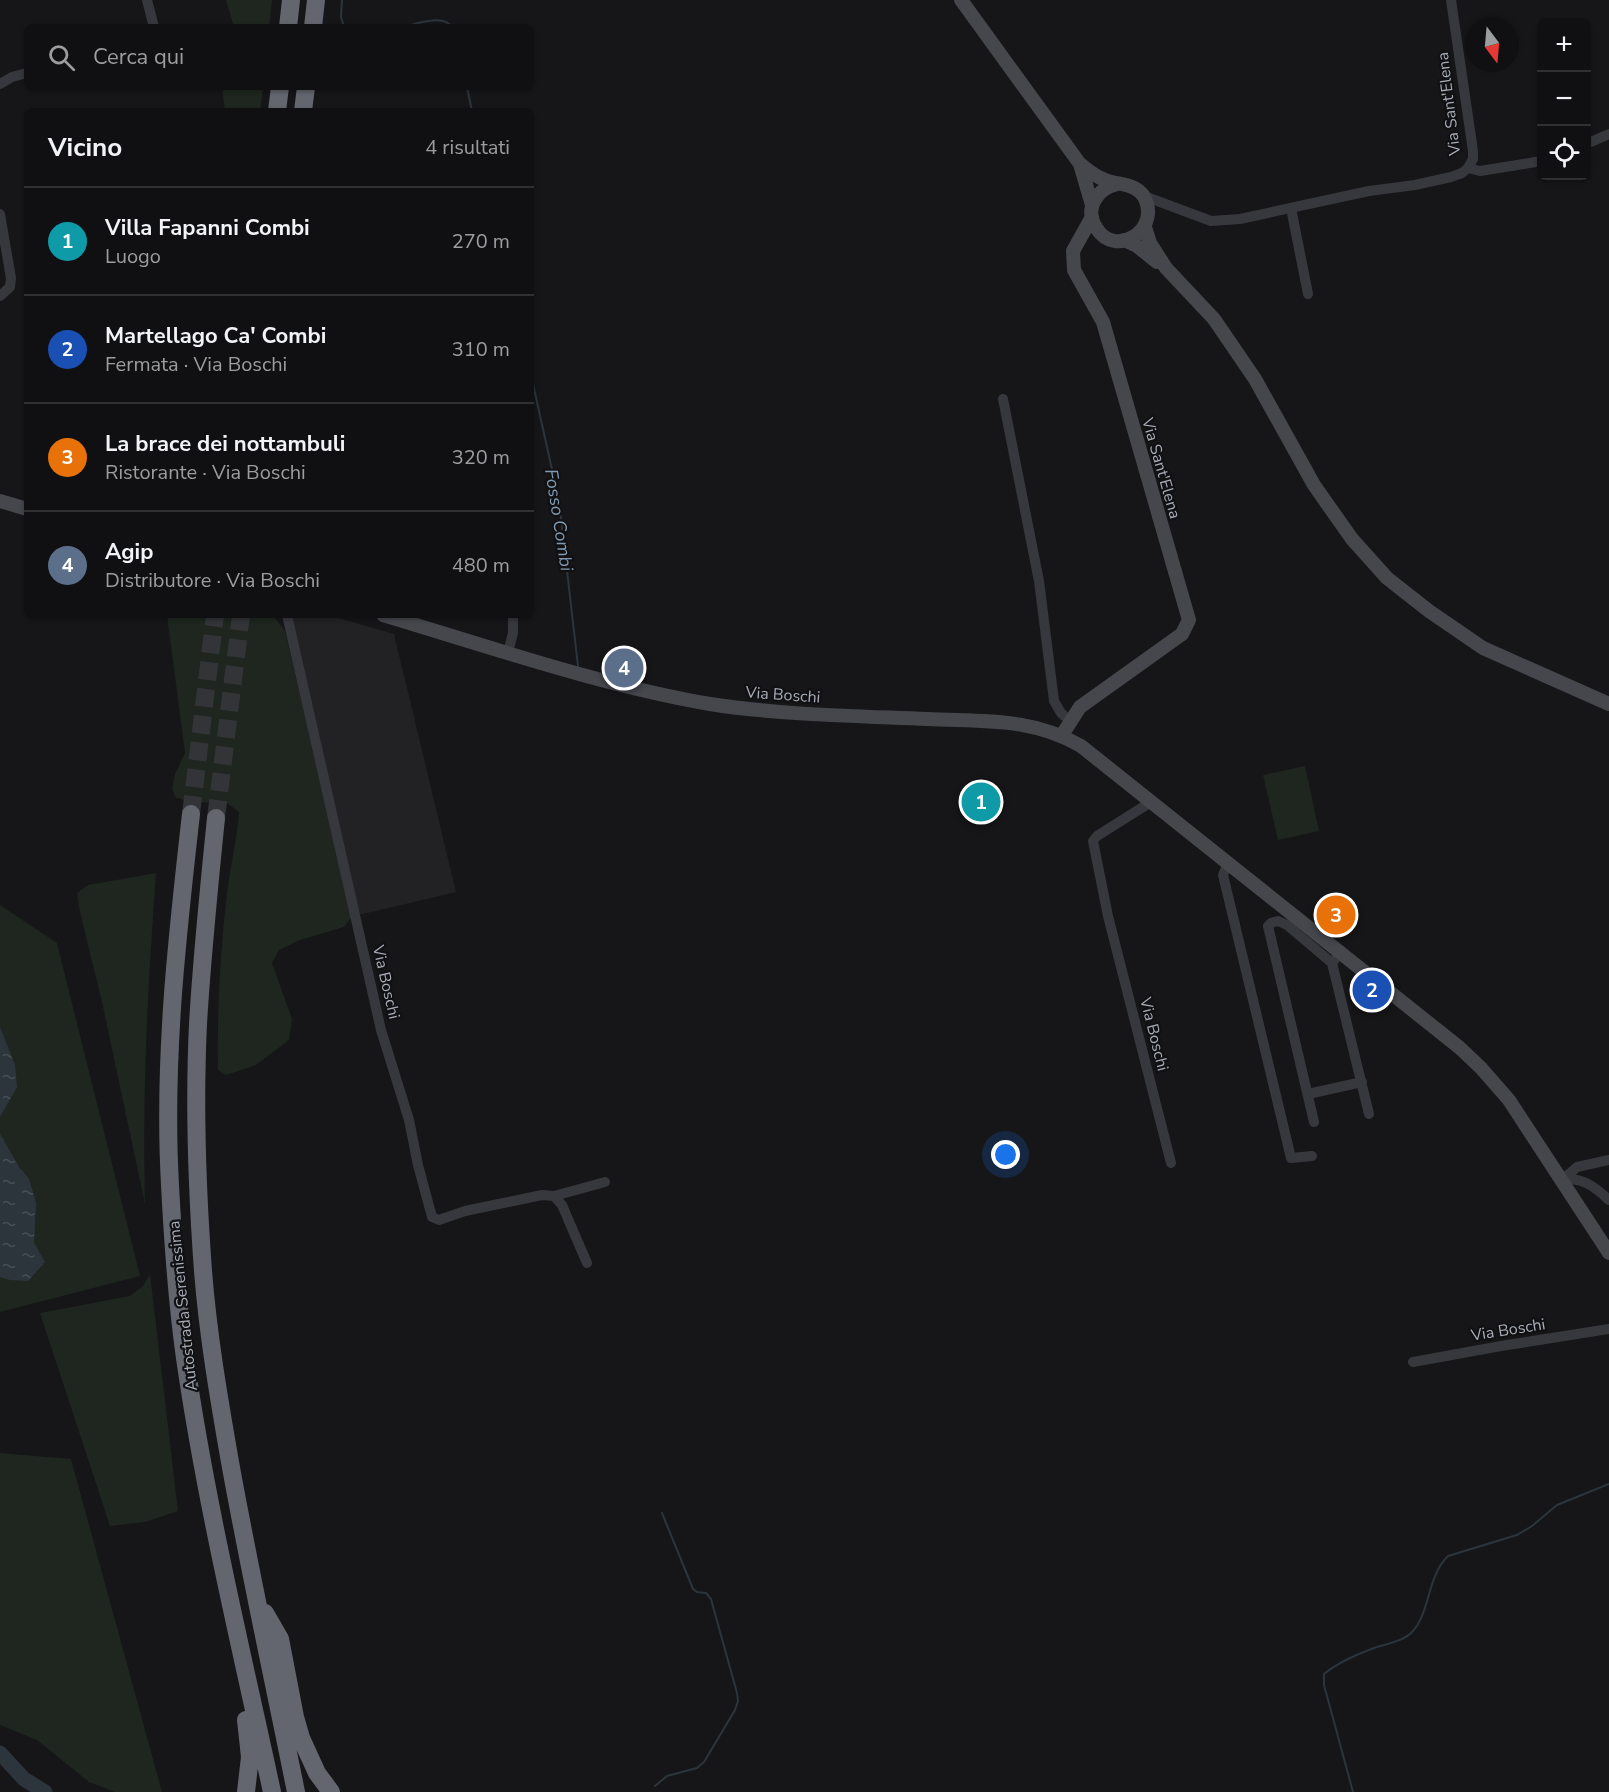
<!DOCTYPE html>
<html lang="it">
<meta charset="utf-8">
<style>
body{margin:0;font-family:"Nunito Sans",sans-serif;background:#19191b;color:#f1f3f6}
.controls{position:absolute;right:18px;top:18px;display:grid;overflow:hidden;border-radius:9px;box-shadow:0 2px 4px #0004}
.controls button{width:54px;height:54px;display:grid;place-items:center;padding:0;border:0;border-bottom:2px solid #303032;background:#101012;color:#f1f3f6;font:30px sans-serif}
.compass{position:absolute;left:1465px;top:18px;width:54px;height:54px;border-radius:50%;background:#101012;box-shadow:0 2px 4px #0004;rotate:164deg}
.you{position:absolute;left:1006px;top:1155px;width:21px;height:21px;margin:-15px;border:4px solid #fff;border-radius:50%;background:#1a73e8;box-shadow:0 0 0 9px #1a73e833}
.badge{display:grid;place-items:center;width:39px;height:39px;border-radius:50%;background:#b45309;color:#fff;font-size:20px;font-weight:700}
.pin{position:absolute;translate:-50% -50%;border:3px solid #fff;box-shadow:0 2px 6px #0006}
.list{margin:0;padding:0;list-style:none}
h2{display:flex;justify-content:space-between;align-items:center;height:78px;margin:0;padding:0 24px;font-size:26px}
h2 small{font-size:20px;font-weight:400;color:#9c9d9f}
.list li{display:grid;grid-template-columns:39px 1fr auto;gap:18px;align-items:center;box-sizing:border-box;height:108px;padding:0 24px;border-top:2px solid #303032}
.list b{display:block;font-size:22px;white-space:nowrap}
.list p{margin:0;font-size:20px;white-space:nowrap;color:#9c9d9f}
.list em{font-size:20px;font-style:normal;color:#9c9d9f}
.icon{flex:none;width:33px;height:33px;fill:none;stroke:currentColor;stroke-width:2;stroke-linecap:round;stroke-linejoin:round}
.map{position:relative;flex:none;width:1609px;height:1792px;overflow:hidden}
.search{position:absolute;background:#101012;box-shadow:0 2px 4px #0004;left:24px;top:24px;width:510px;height:66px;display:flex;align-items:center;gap:15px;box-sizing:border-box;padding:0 21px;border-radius:9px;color:#9c9d9f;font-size:22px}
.panel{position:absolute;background:#101012;box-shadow:0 2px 4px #0004;left:24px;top:108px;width:510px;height:510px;border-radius:9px}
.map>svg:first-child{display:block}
.built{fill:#222225}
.green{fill:#1e261f}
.water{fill:url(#water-ripples)}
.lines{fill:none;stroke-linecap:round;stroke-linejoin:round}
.stream{stroke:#2c353c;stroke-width:2}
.river{stroke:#2c353c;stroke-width:15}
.highway-tunnel{stroke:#333438;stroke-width:18;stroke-dasharray:18 9;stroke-linecap:butt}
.street{stroke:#37383d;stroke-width:10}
.secondary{stroke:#45474d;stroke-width:14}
.highway{stroke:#63666e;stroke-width:18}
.labels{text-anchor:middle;stroke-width:4.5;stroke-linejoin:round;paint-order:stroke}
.street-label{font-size:16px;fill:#a8adb8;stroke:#111113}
.water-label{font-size:18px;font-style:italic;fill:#7f9bb3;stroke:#111113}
</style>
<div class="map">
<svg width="1609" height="1792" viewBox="0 0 1609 1792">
<defs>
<pattern id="water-ripples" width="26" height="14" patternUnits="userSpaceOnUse" patternTransform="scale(1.5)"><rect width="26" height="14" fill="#2c353c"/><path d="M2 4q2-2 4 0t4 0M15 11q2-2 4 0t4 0" fill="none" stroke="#485056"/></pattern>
</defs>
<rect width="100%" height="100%" fill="#161618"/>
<path class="built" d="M291,615h37l66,19 62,258 -97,23z"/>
<path class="green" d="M226,0h46l-3,27h-35z
M222,87h41l-3,24h-35z
M167,615h106l12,16 67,286 -8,10 -44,13 -21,10 -7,13 20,56 -3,21 -33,25 -30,10 -8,-5c-1,-59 2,-118 9,-176 3,-27 10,-54 12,-82l-12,-9 -33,-1 -18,-4 -4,-9 3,-15 10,-21z
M1305,766l14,65 -41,9 -15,-65z
M156,873c-8,111 -14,220 -11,331l-43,-202 -22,-90 -3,-19 11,-8z
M0,905l57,38 83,333 -140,36z
M150,1274l28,237 -33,11 -35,4 -70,-213 90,-17 13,-10z
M0,1453l71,6 91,333h-47l-26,-10 -52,-42 -37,-15z"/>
<path class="water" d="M0,1027l15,38 2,22 -17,30z
M0,1134l19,33 10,12 7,24 -2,40 11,19 -17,19 -18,-1 -10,-3z"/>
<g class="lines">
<path class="stream" d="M342,0l-1,17 3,10
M401,27c13,-2 42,-14 51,0
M467,87l5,24
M531,375l28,126 19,165
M655,1786l12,-10 30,-8 7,-6 31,-52 3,-9 -1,-8 -26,-94 -5,-6 -9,-1 -4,-3 -31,-76
M1353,1792l-29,-107v-11c13,-11 34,-20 50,-26 12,-4 30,-7 38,-16 18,-18 15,-56 36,-76l69,-21 15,-9 25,-21 52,-21"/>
<path class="river" d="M0,1753l24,26 21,13"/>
<path class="highway-tunnel" d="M191,814l24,-199
M216,818l25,-203"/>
<path class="street" d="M147,0l7,27
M1451,0l22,151v8l-5,9
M0,84l12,-7 15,-4
M1586,144l23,-10
M1144,196l67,25 29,-2 129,-28 46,-6 36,-8 11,-4 6,-5 12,3 62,-10
M1291,208l17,86
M0,214l11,64 -1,9 -10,9
M1003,399l36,182 15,120 7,12 9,8
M287,615l94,415 28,90 9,45 14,52 7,3 26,-9 77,-16 12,1 51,-14
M508,652l5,-19v-14
M1151,802l-54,34 -4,5 15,75 63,247
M1228,863l-5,12 68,283 21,-2
M1332,963l37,151
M1308,1094l54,-12
M1314,1122l-46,-196 3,-3 7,-2 9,4 45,38 8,-10
M1562,1180c19,-4 33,7 47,20
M1562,1180l15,-13 32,-7
M554,1196l8,9 25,58
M1413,1362l88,-16 108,-17"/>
<path class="secondary" d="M961,0l119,164c7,5 14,12 23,15 15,7 36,3 43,22 12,31 -31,56 -49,28 -14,-20 0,-40 20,-45
M1080,164l12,41
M1145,227l5,16 16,25 48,51 41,60 59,106 38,54 35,39 42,33 54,37 126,56
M1124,240l13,6 20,16
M0,501l27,8
M383,615c107,32 217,70 327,89 71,11 145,12 217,15 56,3 104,-2 154,27l379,302 21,20 28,32 100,153
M1062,735l18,-28 102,-73 7,-14 -86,-298 -29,-52 -1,-19 19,-34"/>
<path class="highway" d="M288,27l3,-27
M313,27l3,-27
M277,111l3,-24
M303,111l3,-24
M191,814c-14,123 -28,247 -21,371 3,58 7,116 15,173 21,146 56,290 87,434
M216,818c-7,69 -14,137 -18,206 -4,83 -1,165 5,247 5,64 16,128 27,191 20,111 44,220 66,330
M265,1613l15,26 15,78 6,21 16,35 14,19
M246,1792l4,-35 -4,-37"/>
</g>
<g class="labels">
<g class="street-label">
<text transform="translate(1448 104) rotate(-97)" y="6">Via Sant'Elena</text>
<text transform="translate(1162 468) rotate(74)" y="6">Via Sant'Elena</text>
<text transform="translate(783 694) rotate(4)" y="6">Via Boschi</text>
<text transform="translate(387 982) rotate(77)" y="6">Via Boschi</text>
<text transform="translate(1155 1034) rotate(76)" y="6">Via Boschi</text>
<text transform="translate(182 1306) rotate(-96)" y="6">Autostrada Serenissima</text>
<text transform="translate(1508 1329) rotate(-9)" y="6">Via Boschi</text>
</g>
<g class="water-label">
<text transform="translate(559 520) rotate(81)" y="6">Fosso Combi</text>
</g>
</g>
</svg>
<div class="controls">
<button>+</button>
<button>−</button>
<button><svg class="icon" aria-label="locate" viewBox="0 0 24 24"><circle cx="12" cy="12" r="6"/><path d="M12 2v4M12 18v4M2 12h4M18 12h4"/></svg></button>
</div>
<svg class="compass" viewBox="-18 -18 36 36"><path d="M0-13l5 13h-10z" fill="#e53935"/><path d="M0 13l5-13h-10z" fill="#9c9d9f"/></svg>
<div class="you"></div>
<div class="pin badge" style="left:981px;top:802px;background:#0f9aa8">1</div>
<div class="pin badge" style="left:1372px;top:990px;background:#1a4fb4">2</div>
<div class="pin badge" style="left:1336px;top:915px;background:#e8710a">3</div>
<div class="pin badge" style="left:624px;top:668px;background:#5c6f8a">4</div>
<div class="search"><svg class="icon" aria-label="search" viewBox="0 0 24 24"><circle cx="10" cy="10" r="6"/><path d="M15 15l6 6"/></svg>Cerca qui</div>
<section class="panel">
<h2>Vicino<small>4 risultati</small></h2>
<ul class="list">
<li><span class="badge" style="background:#0f9aa8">1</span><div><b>Villa Fapanni Combi</b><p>Luogo</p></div><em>270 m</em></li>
<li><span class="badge" style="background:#1a4fb4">2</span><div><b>Martellago Ca' Combi</b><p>Fermata · Via Boschi</p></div><em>310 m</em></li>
<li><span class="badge" style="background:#e8710a">3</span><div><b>La brace dei nottambuli</b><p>Ristorante · Via Boschi</p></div><em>320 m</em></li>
<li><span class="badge" style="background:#5c6f8a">4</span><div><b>Agip</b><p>Distributore · Via Boschi</p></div><em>480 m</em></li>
</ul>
</section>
</div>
